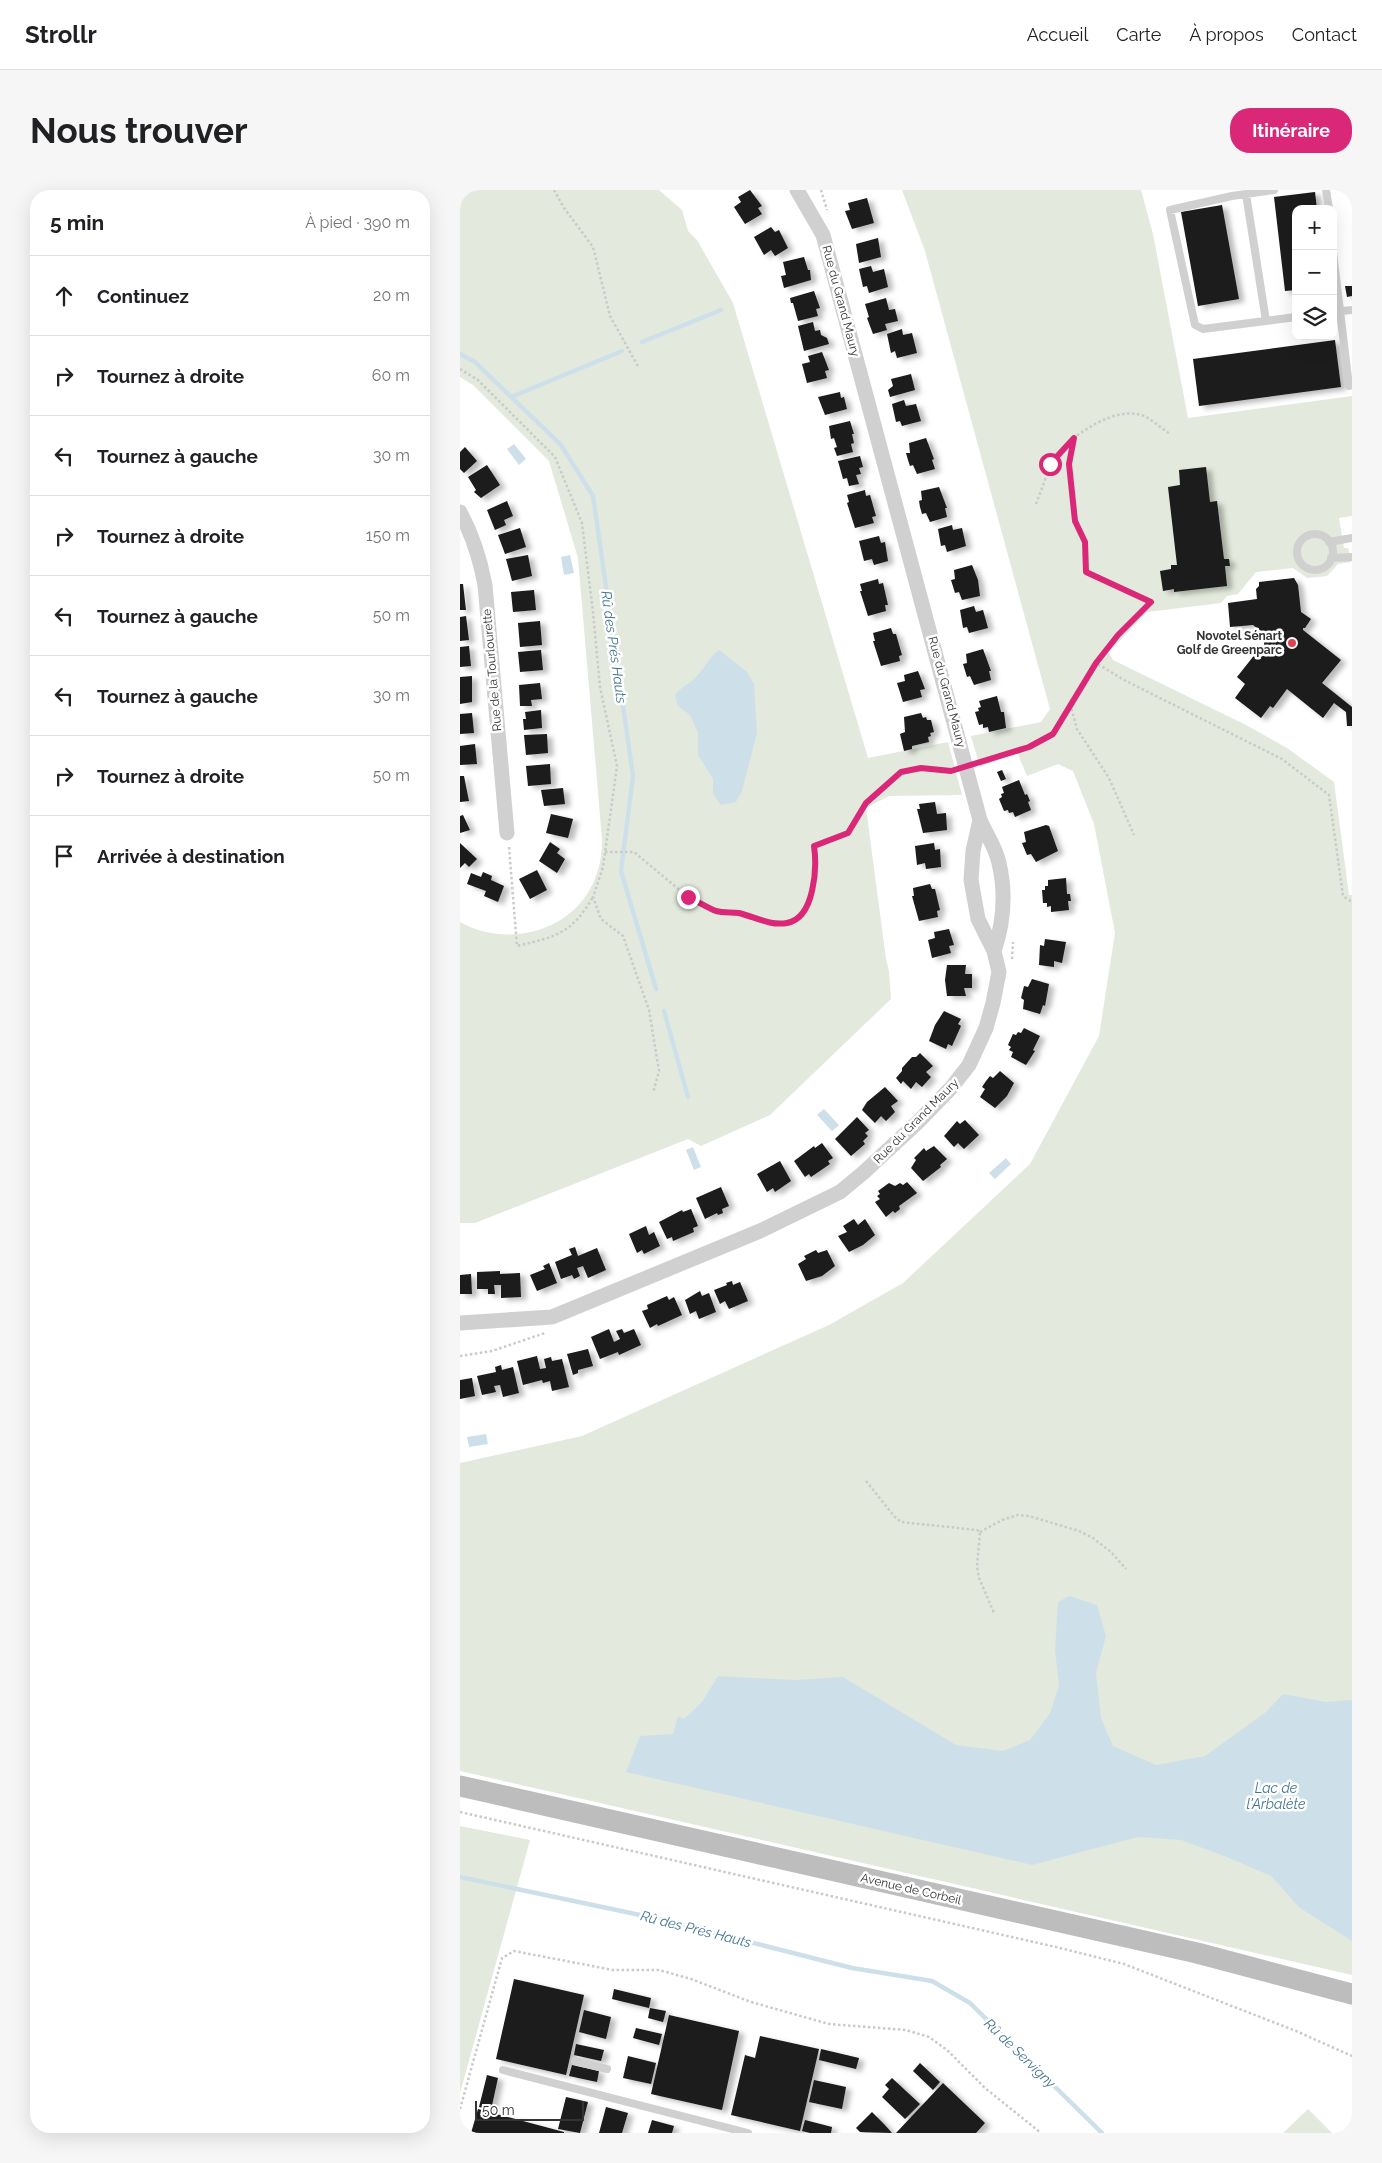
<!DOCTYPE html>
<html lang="fr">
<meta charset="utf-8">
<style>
body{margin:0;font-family:Raleway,sans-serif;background:#f6f6f6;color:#202124}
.controls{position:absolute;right:15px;top:15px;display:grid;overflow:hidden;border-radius:10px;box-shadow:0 5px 20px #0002}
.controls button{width:45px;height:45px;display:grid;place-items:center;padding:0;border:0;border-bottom:1px solid #e0e0e0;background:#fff;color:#202124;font:25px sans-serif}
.scale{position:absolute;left:15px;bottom:12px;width:109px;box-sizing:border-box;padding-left:5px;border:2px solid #333;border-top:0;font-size:14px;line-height:18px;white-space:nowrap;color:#333;-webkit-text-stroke:4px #fff;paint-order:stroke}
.stop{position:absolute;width:15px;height:15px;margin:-11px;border:4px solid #db2777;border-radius:50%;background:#fff}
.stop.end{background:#db2777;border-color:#fff;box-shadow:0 1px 5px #0008}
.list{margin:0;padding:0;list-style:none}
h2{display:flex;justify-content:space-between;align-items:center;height:65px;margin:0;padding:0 20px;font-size:21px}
h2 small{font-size:16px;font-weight:400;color:#757577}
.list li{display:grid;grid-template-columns:32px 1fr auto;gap:15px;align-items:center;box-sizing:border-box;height:80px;padding:0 20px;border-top:1px solid #e0e0e0}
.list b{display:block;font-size:19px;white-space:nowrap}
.list em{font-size:16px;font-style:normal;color:#757577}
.icon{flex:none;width:28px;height:28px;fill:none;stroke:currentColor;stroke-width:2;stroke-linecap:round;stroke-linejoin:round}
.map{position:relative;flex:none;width:892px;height:1943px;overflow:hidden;border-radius:20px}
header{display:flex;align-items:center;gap:30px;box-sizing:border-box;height:70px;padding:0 25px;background:#fff;border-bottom:1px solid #e0e0e0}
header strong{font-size:24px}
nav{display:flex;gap:28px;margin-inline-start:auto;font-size:18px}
.intro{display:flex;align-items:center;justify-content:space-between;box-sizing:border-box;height:120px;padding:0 30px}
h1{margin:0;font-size:35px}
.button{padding:12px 22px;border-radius:20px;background:#db2777;color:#fff;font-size:18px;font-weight:700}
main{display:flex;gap:30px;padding:0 30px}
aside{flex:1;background:#fff;border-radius:20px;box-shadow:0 5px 20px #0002}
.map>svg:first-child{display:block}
.green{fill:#e3e9dc}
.water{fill:#cde0ea}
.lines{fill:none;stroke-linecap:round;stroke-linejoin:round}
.stream{stroke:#cde0ea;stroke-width:4.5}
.building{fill:#1a1a1a;filter:url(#shadow)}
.path{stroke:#cacaca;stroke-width:2.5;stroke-dasharray:2.5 2.5;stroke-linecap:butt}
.service{stroke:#d0d0d0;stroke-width:8}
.minor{stroke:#d0d0d0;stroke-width:15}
.secondary{stroke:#bdbdbd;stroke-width:21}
.route{stroke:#db2777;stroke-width:6}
.poi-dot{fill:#db4350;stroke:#fff;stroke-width:2}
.labels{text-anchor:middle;stroke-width:5;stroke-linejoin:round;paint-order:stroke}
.street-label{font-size:12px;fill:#333;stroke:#fff}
.poi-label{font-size:12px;font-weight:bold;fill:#333;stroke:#fff;text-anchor:end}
.water-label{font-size:14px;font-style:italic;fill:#447491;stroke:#fff}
</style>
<header>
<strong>Strollr</strong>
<nav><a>Accueil</a><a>Carte</a><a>À propos</a><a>Contact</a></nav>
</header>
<div class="intro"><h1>Nous trouver</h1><a class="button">Itinéraire</a></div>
<main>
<aside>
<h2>5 min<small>À pied · 390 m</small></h2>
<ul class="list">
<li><svg class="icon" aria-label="ahead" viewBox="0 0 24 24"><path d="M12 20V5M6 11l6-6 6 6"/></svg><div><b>Continuez</b></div><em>20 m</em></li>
<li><svg class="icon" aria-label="right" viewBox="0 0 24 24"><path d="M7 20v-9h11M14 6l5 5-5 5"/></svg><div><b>Tournez à droite</b></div><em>60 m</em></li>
<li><svg class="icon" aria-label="left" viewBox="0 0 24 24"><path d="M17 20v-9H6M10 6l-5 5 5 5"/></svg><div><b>Tournez à gauche</b></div><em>30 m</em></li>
<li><svg class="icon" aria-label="right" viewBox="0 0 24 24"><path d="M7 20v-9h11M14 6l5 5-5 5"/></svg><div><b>Tournez à droite</b></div><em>150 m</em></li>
<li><svg class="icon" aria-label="left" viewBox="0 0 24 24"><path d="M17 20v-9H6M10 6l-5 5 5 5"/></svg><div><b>Tournez à gauche</b></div><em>50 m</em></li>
<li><svg class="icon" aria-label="left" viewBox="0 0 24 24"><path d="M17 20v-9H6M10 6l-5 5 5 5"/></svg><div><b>Tournez à gauche</b></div><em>30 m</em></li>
<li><svg class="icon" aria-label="right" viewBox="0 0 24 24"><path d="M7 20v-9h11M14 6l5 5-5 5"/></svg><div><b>Tournez à droite</b></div><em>50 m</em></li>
<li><svg class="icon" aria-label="arrive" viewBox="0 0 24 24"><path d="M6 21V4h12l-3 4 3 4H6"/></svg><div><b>Arrivée à destination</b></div></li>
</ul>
</aside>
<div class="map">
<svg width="892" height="1943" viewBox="0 0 892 1943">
<defs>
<filter id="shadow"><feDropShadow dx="5.5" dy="3" stdDeviation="2.5" flood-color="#0004"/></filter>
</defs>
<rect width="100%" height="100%" fill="#fff"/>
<path class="green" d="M0,0h199l23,20 6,21 9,9 36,63 135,455 80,-16 14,53 -73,1 -23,12 20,151 3,12 2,28 -121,116 -69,31 -13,-7 -213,84h-15v-301c50,28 119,8 137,-49 4,-11 5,-22 5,-34l-24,-281 -29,-97 -76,-76 -13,-8z
M442,0h239l12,44 35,184 164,-22v120l-13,2 5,30h4l3,14 -13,2 -11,12 -20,2 -14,-10 -37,4 -18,22 -11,2 -6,7 -74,9 -38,40 4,8 133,65 41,23 47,34 15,113h3v1080l-892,-204v-308l122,-27 247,-111 74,-42 127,-119 69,-128 16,-103 -21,-109 -21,-53 -15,-7 -31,12 -10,-24 -37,15 -9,-31 70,-14 9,-13 -125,-458z
M0,1636l70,14 -70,253z
M848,1919l24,24h-49z"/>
<path class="water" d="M54,254l12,15 -7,6 -12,-16z
M110,365l4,18 -10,2 -3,-18z
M259,460l28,22 7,12 3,49 -15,58 -6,11 -15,3 -8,-11v-15l-15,-24v-22l-8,-18 -12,-9 -3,-11c5,-7 12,-10 18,-15 10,-9 15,-22 26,-30z
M364,919l15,16 -7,6 -15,-16z
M233,957l8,20 -7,3 -8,-20z
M546,968l5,6 -16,15 -6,-6z
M26,1244l2,10 -19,3 -2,-10z
M609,1406l28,9 9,31 -10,37 5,45 12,28 43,19 49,-9 61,-44 17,-18 43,8 26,-2v241l-52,-33 -29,-32 -44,-19 -46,-17 -43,-3 -106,28 -406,-93 14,-36 33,-2 5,-18 6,3 18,-17 16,-26 76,4 49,-3 113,68 47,6 27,-11 20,-27 9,-27 -4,-36 3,-48z"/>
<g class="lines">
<path class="stream" d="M182,152l79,-32
M0,164l15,8 86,83 32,51 40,280 -12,95 35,118
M51,207l111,-46
M204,821l24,86
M0,1687l199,42 193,49 80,13 38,22 132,130"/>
</g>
<path class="building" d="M290,0l12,16 -4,2 4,6 -17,10 -11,-17 7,-5 -3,-5z
M855,2l2,17h-21v81l-11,1 -11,-94z
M407,8l7,25 -22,6 -7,-18 5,-1 -2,-7z
M762,15l17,94 -41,7 -17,-94z
M311,37l4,5 4,-2 9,18 -13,8 -4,-6 -7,5 -10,-18z
M418,48l3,19 -22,6 -3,-19z
M344,67l4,13h2l1,10 -27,8 -3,-12 5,-1 -3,-13z
M411,76l2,6 11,-3 4,18 -19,6 -2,-7 -4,1 -4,-18z
M885,96h7v10l-5,1z
M354,101l6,17 -4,1 2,7 -20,5 -5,-18h-2l-1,-5z
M426,108l3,12 6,-1 3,12 -13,3 2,6 -14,4 -6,-16 2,-1 -4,-13z
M353,132l2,9 5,-1 1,5 6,3 2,6 -25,7 -6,-25z
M442,139l1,6 9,-2 5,20 -20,5 -2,-7 -4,2 -4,-19z
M875,150l6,47 -142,19 -6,-47z
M362,162l7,18 -4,1 2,7 -20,5 -5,-19 8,-2 -2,-6z
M451,184l4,16 -25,7 -2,-7 5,-4 -2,-7z
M380,202l1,6 3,-1 3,12 -22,6 -7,-18z
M444,210l2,6 10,-2 5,17 -19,5 -2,-5 -4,1 -4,-18z
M390,231l4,13h-2l2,9 -3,1 2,8 -16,4 -3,-8 3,-1 -3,-9 -3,1 -2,-13z
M466,248l8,21 -2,1 3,9 -18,5 -4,-9 -3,1 -2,-6 -2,-7h4l-1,-10z
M5,257l12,14 -13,12 -4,-4v-17z
M400,266l3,11 -4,1 2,6 -5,1 3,9 -10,2 -2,-8 -4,1 -5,-18z
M27,275l13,20 -19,13 -7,-6 2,-2 -8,-13z
M746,277l4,35 7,-1 7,58h5l1,7h-5l2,20 -53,6v-3l-11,2 -3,-20 11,-2v-4h6l-9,-78 12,-2 -1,-15z
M479,297l8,21h-2l2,9 -17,5 -4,-9 -4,1 -2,-7 -1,-6 3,-1 -1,-9z
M405,300l1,6 4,-1 6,21 -4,1 2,6 -19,5 -8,-25 2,-1 -2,-7z
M47,311l6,15 -9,4 2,5 -11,5 -8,-20z
M492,335l1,5 9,-2 4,18 -19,6 -2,-7 -4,1 -3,-17z
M60,338l6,19 -21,7 -7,-19z
M419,346l2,7 4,-1 3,19 -14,4 -2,-6 -8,2 -5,-20z
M68,365l4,21 -20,5 -6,-22z
M512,375l6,15 2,16 -18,4 -3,-8 -4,1 -4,-13 4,-1 -1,-9z
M834,388l4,7 3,27 10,7 -6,9h-2v2l38,30 -19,23 30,24v19h-5l-1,-14 -12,-9 -11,15 -36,-29 -14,19 -3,-2 -9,12 -26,-20 10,-14 -8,-7 19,-24 5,4 4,-5 -2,-19 -10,-8 -23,2 -2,-24 29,-4 -1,-10 3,-3v-4z
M418,389l1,5 4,-1 5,22h-3l1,6 -18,5 -8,-25h2l-2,-7z
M0,394h3l3,26h-6z
M74,400l2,20 -23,2 -2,-20z
M514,416l2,6 7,-2 5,18 -19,5 -2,-6 -4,1 -3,-18z
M6,426l3,24 -9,1v-24z
M80,431l2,24 -22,2 -2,-24z
M431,438l2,6h3l6,21 -3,1 1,5 -19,5 -8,-25h2l-2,-8z
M9,456l2,20 -11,1v-20z
M523,459l8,22h-2l2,9 -17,5 -4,-9 -3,1 -4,-13 4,-1 -1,-9z
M81,460l2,20 -23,2 -2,-20z
M458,481l7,18 -5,1 2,7 -19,5 -6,-19 8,-2 -1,-6z
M12,486v26l-12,2v-27z
M80,493l2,16 -11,1 1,6h-12l-1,-21z
M537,506l4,16h3l2,16 -17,4 -1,-5 -5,1v-4l-4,1 -4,-13 4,-1 -1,-3 3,-1 -2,-6z
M81,520l1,18 -18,2 -1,-11h3l-1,-7z
M12,523l2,20 -14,1v-20z
M461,523l2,5 3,-1 1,3h4l3,12 -4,1 1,3 -3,1 1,5 -17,4v3l-8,2 -4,-17 5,-2 -1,-15z
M87,544l1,19 -22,2 -2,-20z
M15,554l2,20 -17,1v-19z
M90,574l1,20 -23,2 -2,-20z
M542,580l4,9 -5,2 -4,-9z
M0,586h4l5,25 -9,1z
M559,590l6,15 2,-1 3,7 -2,1 3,8 -16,7 -2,-5 -4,1 -1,-3 -4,1 -5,-12 3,-2 -1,-3 3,-1 -2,-6z
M103,598l2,16 -21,2 -3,-16z
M475,612l2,12 9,-1 1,17 -24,3 -6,-24h3l-1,-5z
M91,624l22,5 -5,19 -22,-5z
M3,625l7,15 -10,3v-17z
M586,635l3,1 9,25 -22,11 -5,-8 -4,1 -5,-12 4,-1 -2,-10z
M90,652l10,7 -3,4 8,6 -8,14 -18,-12z
M0,653l17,16 -8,8 -4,-4 -5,5z
M474,653l1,7 5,-1 1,18 -15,2 -1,-6 -8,2 -2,-19z
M77,680l10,20 -17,9 -11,-20z
M23,682l9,4 -1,4 13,6 -6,16 -14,-6 2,-5 -19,-7 4,-11 10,4z
M606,688l1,16h3l1,7h-3l1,9 -18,2v-6l-4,1v-4h-4l-1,-13h3v-4h3v-6z
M470,694l2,5h3l5,21 -3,1 1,6 -19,4 -7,-25h2l-1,-8z
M489,739l5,16 -5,1 2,7 -19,5 -4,-18 7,-2 -1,-6z
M585,749l21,3 -4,21 -8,-2v6l-15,-2 1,-20 4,1z
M487,775h19l-1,9h7v14h-8l2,8h-19l-2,-16z
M572,789l17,5 -4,22 -2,-1 -3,9 -17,-5 1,-9 -3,-2 3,-12 4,1z
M484,821l17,8 -3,5 3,2 -9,20 -4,-2 -2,5 -17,-8 6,-16z
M564,838l16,8 -7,14 2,1 -9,14 -15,-8 2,-5 -4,-2 2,-3 -3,-2 5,-11 3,1 2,-3 3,1z
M460,863l13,13 -7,6 5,5 -9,10 -6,-5 -5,7 -8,-8 -2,3 -5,-6 6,-7v-3l10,-11h4z
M540,881l14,12 -7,13 -12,12 -15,-11 5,-8 -3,-2 4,-6 4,-5 3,2z
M425,897l13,14 -7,5 4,6 -9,9 -5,-5 -6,7 -13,-13 5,-8z
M397,927l12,13 -4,3 3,3 -5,5 2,3 -14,12 -16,-17z
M505,930l14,15 -15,14 -6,-6 -4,4 -10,-11 13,-15 3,3z
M362,953l11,15 -5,3 2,3 -19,13 -2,-3 -4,3 -11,-16 20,-15 1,2z
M474,956l13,13 -7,6 1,2 -18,14 -12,-13 5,-8 -2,-2 10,-10 2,3z
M320,971l11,20 -16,11 -2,-4 -6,4 -10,-18z
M447,992l10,11 -18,13 1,3 -5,4 -2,-2 -7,6 -11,-15 5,-3 -3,-3 3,-2 -2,-3 11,-8 6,3 5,-3 3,2z
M261,997l8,19 -7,3 1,4 -5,2 -1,-2 -12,6 -9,-21z
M231,1019l7,17 -5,2 1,4 -21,9 -1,-4 -5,2 -8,-17 23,-12 1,2z
M394,1029l4,6 7,-6 10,16 -12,10 -14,7 -11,-16 9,-4 -4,-6z
M186,1036l3,9 5,-3 6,14 -16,8 -2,-4 -5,3 -8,-19z
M115,1057l3,9 19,-8 9,22 -18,8 -5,-12 -6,2 3,8 -6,3 -2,-4 -11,4 -6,-17 17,-7 -3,-6z
M356,1060l2,3 9,-3 8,16 -13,10 -16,5 -8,-17 8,-5 -2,-3z
M89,1073l8,20 -20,8 -7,-16 15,-6 -2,-3z
M40,1081v3l20,-1 1,24 -20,1v-13h-7l1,9h-7v-5h-11v-17z
M11,1084l1,20h-12v-19z
M272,1091l1,4 7,-3 8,19 -19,8 -4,-8 -5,3 -6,-14 13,-5 -1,-2z
M240,1101l2,5 7,-3 7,19 -17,7 -3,-8 -6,3 -5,-14z
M207,1106l2,4 5,-3 8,18 -24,11 -1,-2 -7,4 -8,-17 6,-2 -1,-4z
M149,1139l5,13 6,-3 -4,-8 6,-2 2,4 10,-4 7,16 -22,10 -1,-3 -18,7 -9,-22z
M128,1159l5,17 -15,4v3l-5,2 -6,-21z
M77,1166l3,13 6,-1 -2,-9 7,-2 1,4 10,-2 7,28 -17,4 -2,-10 -7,2 -1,-3 -19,5 -6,-24z
M41,1175l1,5 11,-3 6,26 -16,4 -3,-12 -6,1 2,6 -14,3 -5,-19 19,-4 -1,-5z
M12,1188l3,18 -15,3v-19z
M54,1789l70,16 -18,80 -70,-16z
M154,1799l37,9 -2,10 -37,-9z
M190,1818l16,3 -3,11 -15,-4z
M124,1820l27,7 -5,22 -27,-7z
M209,1825l70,16 -17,79 -71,-16z
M176,1838l26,6 -3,11 -26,-7z
M300,1846l59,13 -19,82 -69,-16 14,-60 10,3z
M116,1854l28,6 -3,11 -27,-6z
M361,1859l38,9 -3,11 -37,-9z
M168,1866l28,7 -5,21 -28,-6z
M460,1873l20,19 -7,8 -20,-19z
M112,1875l27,6 -2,11 -28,-6z
M27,1885l11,3 -7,32 -12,-3z
M432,1888l28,26 -15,15 -23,-22 7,-8 -4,-4z
M354,1890l32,7 -4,22 -33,-7z
M483,1893l42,40 -9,10h-80z
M106,1907l22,5 -8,31 -22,-4z
M146,1917l22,6 -6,20h-23z
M18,1919l86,23v1h-93z
M412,1922l12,12 8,9 -32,-1 -4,-4z
M192,1930l22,6 -2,7h-24z
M345,1930l27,7 -1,6h-21l-8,-2z"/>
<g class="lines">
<path class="path" d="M94,0l10,18 29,39 17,69 29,52
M361,0l6,20
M0,179l18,11 77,77 27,66 11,89 7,75 17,79 -14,101 -10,30 8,22 22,17 26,74 10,61 -6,22
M576,314l15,-40 22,-25
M636,473l22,-28 33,-33 -65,-30 -1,-30 -10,-21 -6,-57 5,-26c18,-14 47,-31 70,-22 9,4 18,13 26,18
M610,514l7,25 32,49 25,57
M519,572l50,-15 24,-13 43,-71 28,17 158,79 47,36 14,101 9,6
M49,657l8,99c41,-10 54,-12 76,-49
M145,662h29l54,45 29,14 21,2 27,9 23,1 11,-5 7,-9 10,-29 1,-17 -3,-17 34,-13 18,-30 35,-31 20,-4 32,2
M552,769l1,-17
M0,1166l32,-5 53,-18
M406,1291l28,35 7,6 76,8 3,2 -3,34 2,12 15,35
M520,1342l22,-12 16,-5 11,1 50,15 14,7 18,14 15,17
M0,1622l596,135 68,17 172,67 56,25
M0,1919l42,-151 12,-7 99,19h46l32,9 60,23 78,22 77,6 23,7 18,13 38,38 56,45"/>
<path class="service" d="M814,0l-42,6 -62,14 25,115 8,4 93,-12
M866,0l3,19
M786,4l20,127
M873,62l16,134
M873,122l19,-2
M837 362a18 18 0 1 1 36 0a18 18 0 1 1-36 0Z
M869,352l23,-4
M871,368l21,-1
M115,1871l32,8
M43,1880l245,63"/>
<path class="minor" d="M0,322c13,24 20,46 25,73l22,248
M520,630c6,14 16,28 19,43 7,30 5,59 -5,88
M0,1133l92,-6 208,-86 80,-39 23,-19 54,-50 34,-35 18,-23 17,-37 7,-25 6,-31 -5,-21 -16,-32 -7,-39 2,-29 7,-31 -157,-585 -26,-45"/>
<path class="secondary" d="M0,1596l737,167 155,41"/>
</g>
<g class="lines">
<path class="route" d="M228,707c9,4 18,10 28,14 7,2 15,1 23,2 16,4 31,13 48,10 28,-5 30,-56 27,-77l34,-13 18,-30 35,-31 20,-4 30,3 78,-24 24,-13 43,-71 22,-28 33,-33 -65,-30 -1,-30 -10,-21 -6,-57 5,-26 -24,26"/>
</g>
<circle class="poi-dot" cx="832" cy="453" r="5"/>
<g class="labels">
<g class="street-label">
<text transform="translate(381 111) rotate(75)" y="4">Rue du Grand Maury</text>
<text transform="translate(32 480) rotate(-95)" y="4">Rue de la Tourlourette</text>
<text transform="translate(487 502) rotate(75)" y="4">Rue du Grand Maury</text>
<text transform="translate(456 931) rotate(-45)" y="4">Rue du Grand Maury</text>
<text transform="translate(451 1699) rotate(13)" y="4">Avenue de Corbeil</text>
</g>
<g class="poi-label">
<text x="822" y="450">Novotel Sénart<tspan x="822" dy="14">Golf de Greenparc</tspan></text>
</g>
<g class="water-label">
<text transform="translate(154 457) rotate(82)" y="5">Rû des Prés Hauts</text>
<text x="816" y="1603">Lac de<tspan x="816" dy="16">l'Arbalète</tspan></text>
<text transform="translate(236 1739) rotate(14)" y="5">Rû des Prés Hauts</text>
<text transform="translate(560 1863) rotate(44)" y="5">Rû de Servigny</text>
</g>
</g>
</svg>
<div class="controls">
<button>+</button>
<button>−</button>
<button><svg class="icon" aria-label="layers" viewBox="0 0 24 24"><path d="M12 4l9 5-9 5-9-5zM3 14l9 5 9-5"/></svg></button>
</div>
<div class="scale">50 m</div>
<div class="stop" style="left:590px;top:274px"></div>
<div class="stop end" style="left:228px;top:707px"></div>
</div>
</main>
